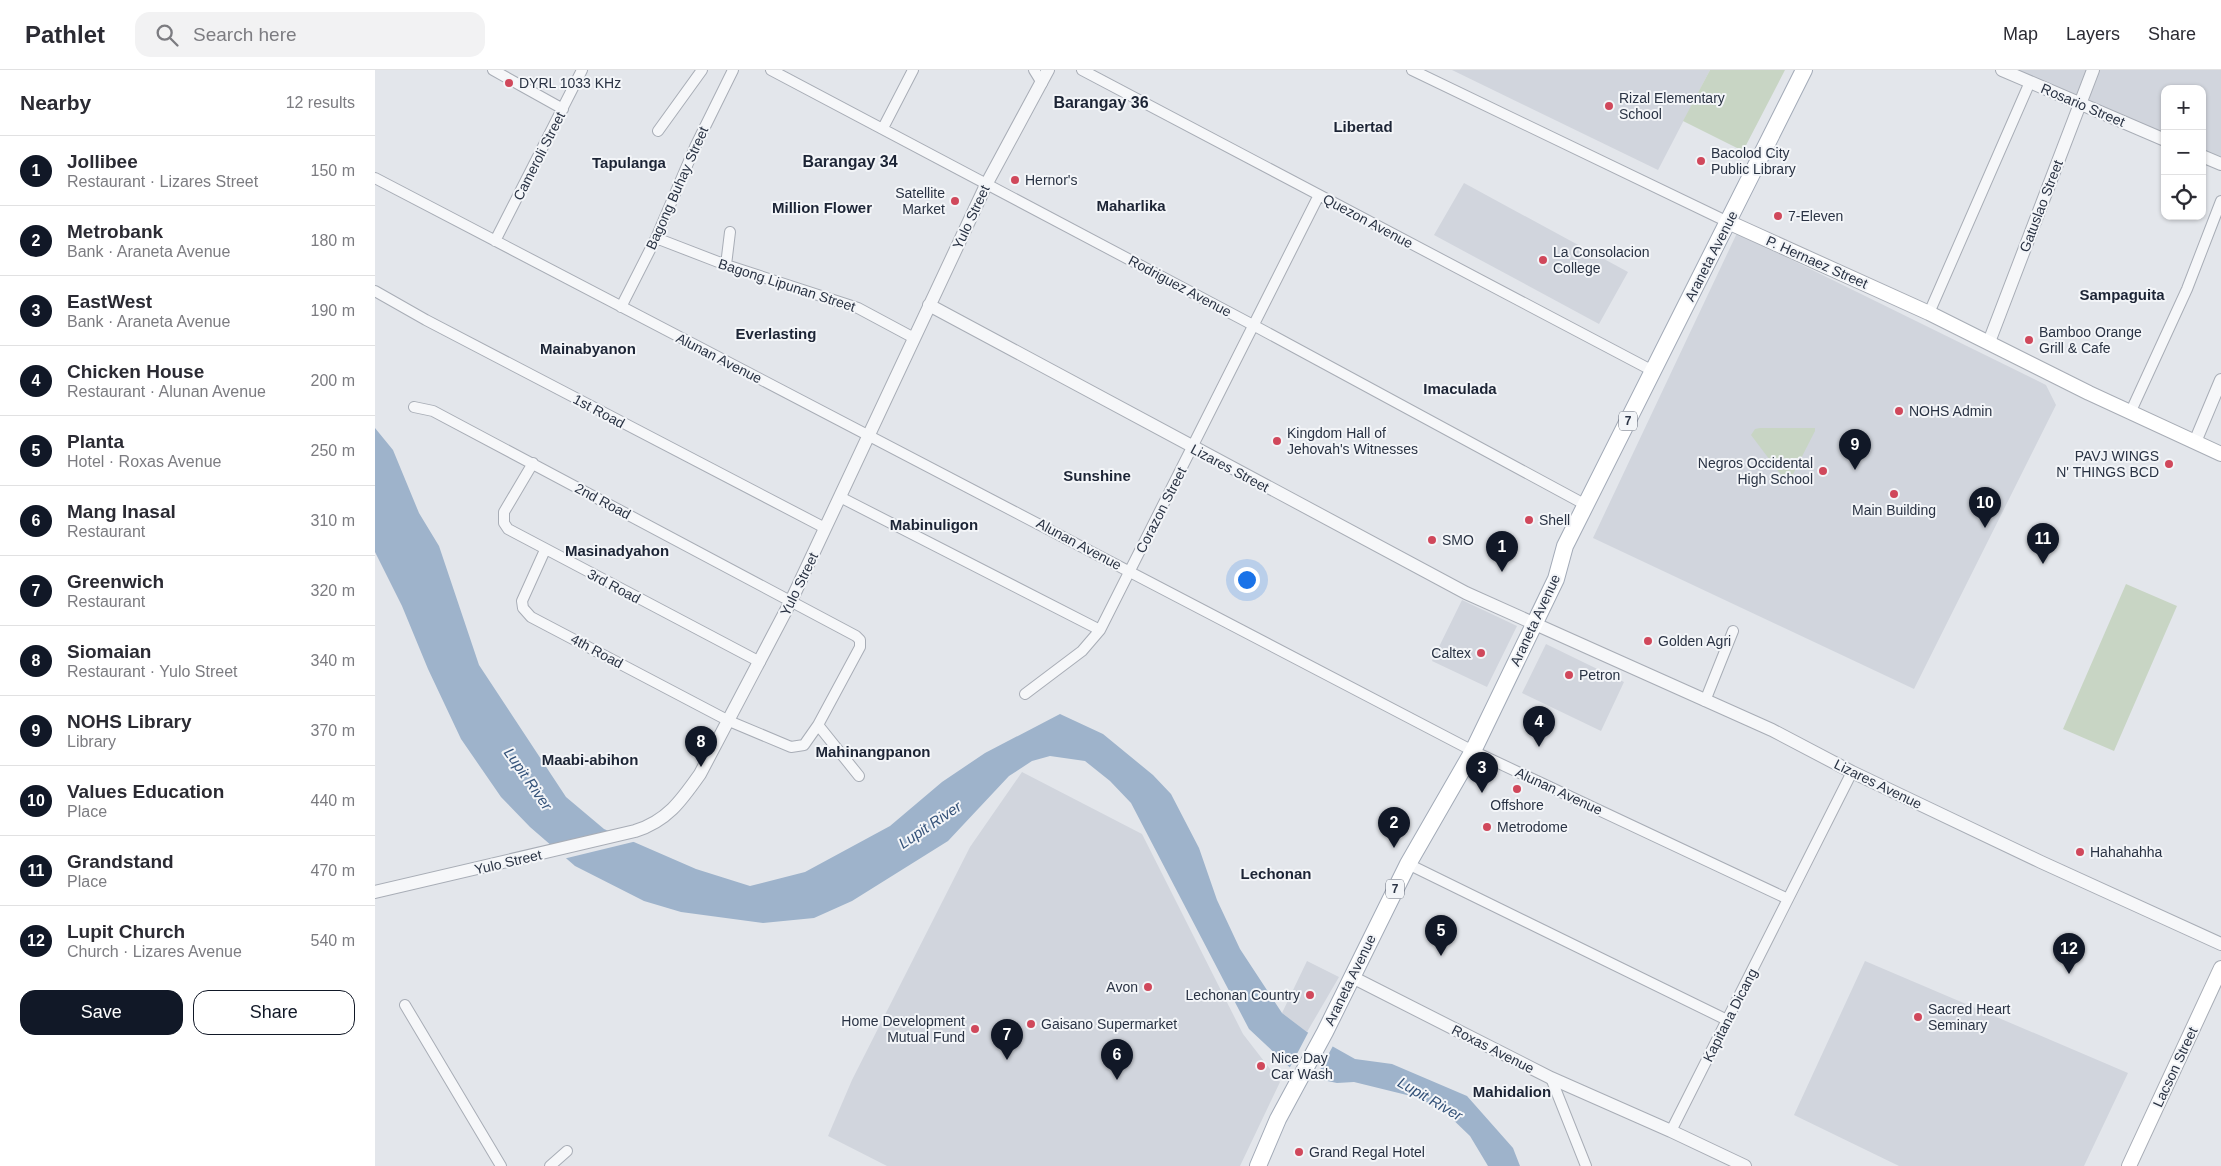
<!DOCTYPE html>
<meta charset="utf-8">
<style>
body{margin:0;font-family:Arial,sans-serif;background:#f2f2f3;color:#2b2b33}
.controls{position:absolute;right:15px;top:15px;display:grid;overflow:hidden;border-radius:10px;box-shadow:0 1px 4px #0004}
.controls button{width:45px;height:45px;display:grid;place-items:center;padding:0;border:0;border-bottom:1px solid #e1e1e2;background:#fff;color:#2b2b33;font:25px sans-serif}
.you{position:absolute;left:871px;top:509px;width:18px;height:18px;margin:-12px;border:4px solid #fff;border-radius:50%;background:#1a73e8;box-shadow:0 0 0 8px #1a73e833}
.badge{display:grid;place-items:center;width:32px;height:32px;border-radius:50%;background:#111827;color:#fff;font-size:16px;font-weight:700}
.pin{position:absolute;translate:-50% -41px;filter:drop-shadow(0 1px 2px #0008)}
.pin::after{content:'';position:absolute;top:26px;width:18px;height:15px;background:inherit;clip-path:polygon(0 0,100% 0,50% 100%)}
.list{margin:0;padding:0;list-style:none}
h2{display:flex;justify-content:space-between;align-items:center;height:65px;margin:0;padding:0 20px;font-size:21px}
h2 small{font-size:16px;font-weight:400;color:#7c7c81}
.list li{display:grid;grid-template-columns:32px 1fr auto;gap:15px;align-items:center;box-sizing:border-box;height:70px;padding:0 20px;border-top:1px solid #e1e1e2}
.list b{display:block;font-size:19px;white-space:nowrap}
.list p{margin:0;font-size:16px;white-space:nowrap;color:#7c7c81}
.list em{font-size:16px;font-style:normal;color:#7c7c81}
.actions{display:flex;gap:10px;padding:15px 20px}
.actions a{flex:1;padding:11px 0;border:1px solid #111827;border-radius:15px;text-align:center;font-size:18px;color:#111827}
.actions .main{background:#111827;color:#fff}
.icon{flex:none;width:28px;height:28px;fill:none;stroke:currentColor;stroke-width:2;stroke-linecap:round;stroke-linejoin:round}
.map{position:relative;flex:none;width:1846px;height:1096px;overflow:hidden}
header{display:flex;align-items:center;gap:30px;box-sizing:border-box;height:70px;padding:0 25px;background:#fff;border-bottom:1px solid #e1e1e2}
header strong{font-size:24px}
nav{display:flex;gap:28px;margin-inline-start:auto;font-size:18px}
.search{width:350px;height:45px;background:#f2f2f3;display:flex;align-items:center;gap:12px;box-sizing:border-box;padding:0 18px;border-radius:15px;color:#7c7c81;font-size:19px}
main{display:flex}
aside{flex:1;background:#fff}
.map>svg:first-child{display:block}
.built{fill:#d1d5dd}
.green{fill:#c8d5c4}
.water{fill:#9eb3cb}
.pier{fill:#e3e6eb}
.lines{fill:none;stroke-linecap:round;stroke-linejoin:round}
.minor-casing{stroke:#a8adb6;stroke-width:12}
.tertiary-casing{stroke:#a8adb6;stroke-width:14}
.secondary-casing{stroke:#a8adb6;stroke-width:16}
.primary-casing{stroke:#a2aab7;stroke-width:18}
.minor{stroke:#f6f7f9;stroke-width:10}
.tertiary{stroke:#f6f7f9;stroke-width:12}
.secondary{stroke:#fff;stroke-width:14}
.primary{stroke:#fff;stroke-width:16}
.poi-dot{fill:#d0485b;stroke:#f3f5f8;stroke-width:2}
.labels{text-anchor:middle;stroke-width:4;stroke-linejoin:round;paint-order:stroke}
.shield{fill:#f3f5f8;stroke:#666d7a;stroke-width:1}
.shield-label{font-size:12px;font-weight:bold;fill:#2a3344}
.poi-label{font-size:14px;fill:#2a3344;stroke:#f3f5f8;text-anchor:start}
.street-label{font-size:14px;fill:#2a3344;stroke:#f3f5f8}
.neighbourhood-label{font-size:15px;font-weight:bold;fill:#1c2435;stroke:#f3f5f8}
.water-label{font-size:15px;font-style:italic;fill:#345279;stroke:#f3f5f8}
.quarter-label{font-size:16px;font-weight:bold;fill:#1c2435;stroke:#f3f5f8}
</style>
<header>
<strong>Pathlet</strong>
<div class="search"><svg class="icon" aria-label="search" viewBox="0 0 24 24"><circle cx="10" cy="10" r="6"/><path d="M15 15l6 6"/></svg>Search here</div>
<nav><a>Map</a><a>Layers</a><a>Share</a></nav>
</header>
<main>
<aside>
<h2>Nearby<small>12 results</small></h2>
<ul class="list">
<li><span class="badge">1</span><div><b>Jollibee</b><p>Restaurant · Lizares Street</p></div><em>150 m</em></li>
<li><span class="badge">2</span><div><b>Metrobank</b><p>Bank · Araneta Avenue</p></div><em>180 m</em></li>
<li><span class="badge">3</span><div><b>EastWest</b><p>Bank · Araneta Avenue</p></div><em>190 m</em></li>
<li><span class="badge">4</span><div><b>Chicken House</b><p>Restaurant · Alunan Avenue</p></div><em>200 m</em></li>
<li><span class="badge">5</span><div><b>Planta</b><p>Hotel · Roxas Avenue</p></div><em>250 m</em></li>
<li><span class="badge">6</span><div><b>Mang Inasal</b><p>Restaurant</p></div><em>310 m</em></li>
<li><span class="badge">7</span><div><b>Greenwich</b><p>Restaurant</p></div><em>320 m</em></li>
<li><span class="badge">8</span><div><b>Siomaian</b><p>Restaurant · Yulo Street</p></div><em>340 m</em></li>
<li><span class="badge">9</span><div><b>NOHS Library</b><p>Library</p></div><em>370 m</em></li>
<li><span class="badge">10</span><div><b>Values Education</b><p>Place</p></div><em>440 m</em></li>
<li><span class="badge">11</span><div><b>Grandstand</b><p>Place</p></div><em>470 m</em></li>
<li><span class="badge">12</span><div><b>Lupit Church</b><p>Church · Lizares Avenue</p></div><em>540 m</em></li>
</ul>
<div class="actions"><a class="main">Save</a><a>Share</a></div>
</aside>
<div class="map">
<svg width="1846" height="1096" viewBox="0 0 1846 1096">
<rect width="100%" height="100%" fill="#e3e6eb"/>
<path class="built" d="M1077,0h258l-52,100z
M1640,0h206v89l-19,-8v-62h-37v46z
M1089,113l164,89 -29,52 -165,-89z
M1362,163l309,152 10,20 -142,284 -321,-151z
M1087,530l55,26 -30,61 -55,-26z
M1171,574l78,38 -23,49 -79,-38z
M647,702l120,62 101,200 37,48 -40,84h-353l-59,-30 24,-56 118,-233z
M932,891l32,16 -32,55 -25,-19z
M1490,891l263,112 -44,93h-185l-105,-51z"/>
<path class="green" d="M1335,0h75l-42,81 -60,-30z
M1385,358h55v3l-27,53 -37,-49 4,-6z
M1751,514l51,22 -63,145 -51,-22z"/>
<path class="water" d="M0,358l18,22 26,63 20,33 40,119 87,132 38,32 92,40 54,17 55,-14 85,-46 52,-44 43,-29 75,-39 43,20 50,41 18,19 28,54 18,52 23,49 42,64 25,19 48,27 37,5 75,32 46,52 7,18h-32l-18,-30 -25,-24 -26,-14 -65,-16 -17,1 -39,-8 -49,-46 -118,-226 -21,-22 -25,-20 -35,-5 -18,5 -23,15 -61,65 -96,60 -38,17 -51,5 -82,-11 -37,-11 -69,-35 -45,-39 -29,-30 -40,-58 -33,-70 -26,-63 -27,-54z"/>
<path class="pier" d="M237,760l25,11 -74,18 -14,-13z
M934,961l25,13 -20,37 -17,-4 -8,-8z"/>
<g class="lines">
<defs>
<path id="minor" d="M118,0l70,39
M396,0l482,255 333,180
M659,0l8,13
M707,0l571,301
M1037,0l316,152
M508,58l30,-58
M283,61l44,-61
M0,108l1098,573 315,148
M281,168l70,27 132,43 56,30
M120,171l87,-171
M351,195l4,-33
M0,221l51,29 399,208
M246,237l35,-69 39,-91 38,-77
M1554,243l101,-231
M39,337l19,4 423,225 4,4v7l-42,78 41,51
M1756,341l56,-122 34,-88
M158,393l-29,49v11l4,6 252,133
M465,427l260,133
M170,480l-23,51 1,7 8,9 198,104 62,26 13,-2 14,-20
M650,624l57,-43 18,-21 219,-435
M1330,631l28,-70
M1033,794l319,156
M30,935l96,161
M1176,1008l35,88
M1296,1061l181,-359
M175,1096l17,-15"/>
<path id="tertiary" d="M1627,0l163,70
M1827,86l19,8
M554,235l537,288 306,137 80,42 189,90 180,82
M1614,272l104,-272
M1820,372l26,-62
M0,822l260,-61c32,-10 46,-30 65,-57l91,-173 196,-418 61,-113
M977,907l199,101 120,53 74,35"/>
<path id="secondary" d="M1353,152l201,91 160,80 132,61
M1754,1096l92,-198"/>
<path id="primary" d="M883,1096l20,-47 47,-87 83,-168 65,-113 83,-172 9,-33 239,-476"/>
</defs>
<use href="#minor" class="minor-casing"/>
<use href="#tertiary" class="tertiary-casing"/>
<use href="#secondary" class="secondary-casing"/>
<use href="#primary" class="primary-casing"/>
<use href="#minor" class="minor"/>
<use href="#tertiary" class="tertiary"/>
<use href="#secondary" class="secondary"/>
<use href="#primary" class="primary"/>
</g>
<g class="poi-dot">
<circle cx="134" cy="13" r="5"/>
<circle cx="1234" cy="36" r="5"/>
<circle cx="1326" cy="91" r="5"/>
<circle cx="640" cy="110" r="5"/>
<circle cx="580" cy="131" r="5"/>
<circle cx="1403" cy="146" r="5"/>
<circle cx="1168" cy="190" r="5"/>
<circle cx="1654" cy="270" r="5"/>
<circle cx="1524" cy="341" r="5"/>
<circle cx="902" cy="371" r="5"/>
<circle cx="1794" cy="394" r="5"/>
<circle cx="1448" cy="401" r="5"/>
<circle cx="1519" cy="424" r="5"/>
<circle cx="1154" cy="450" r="5"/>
<circle cx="1057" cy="470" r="5"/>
<circle cx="1273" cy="571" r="5"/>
<circle cx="1106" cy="583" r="5"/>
<circle cx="1194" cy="605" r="5"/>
<circle cx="1142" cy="719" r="5"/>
<circle cx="1112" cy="757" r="5"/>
<circle cx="1705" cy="782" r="5"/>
<circle cx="773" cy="917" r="5"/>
<circle cx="935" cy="925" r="5"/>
<circle cx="1543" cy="947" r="5"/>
<circle cx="656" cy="954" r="5"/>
<circle cx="600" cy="959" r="5"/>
<circle cx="886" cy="996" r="5"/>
<circle cx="924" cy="1082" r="5"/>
</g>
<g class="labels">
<g class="shield">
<rect x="1244" y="341.5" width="18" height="19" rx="4"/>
<rect x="1011" y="809.5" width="18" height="19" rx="4"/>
</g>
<g class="shield-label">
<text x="1253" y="355">7</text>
<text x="1020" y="823">7</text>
</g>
<g class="poi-label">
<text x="144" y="18">DYRL 1033 KHz</text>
<text x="1244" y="33">Rizal Elementary<tspan x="1244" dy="16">School</tspan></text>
<text x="1336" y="88">Bacolod City<tspan x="1336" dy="16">Public Library</tspan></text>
<text x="650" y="115">Hernor's</text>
<text x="570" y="128" text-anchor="end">Satellite<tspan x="570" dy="16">Market</tspan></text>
<text x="1413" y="151">7-Eleven</text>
<text x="1178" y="187">La Consolacion<tspan x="1178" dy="16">College</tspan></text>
<text x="1664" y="267">Bamboo Orange<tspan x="1664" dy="16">Grill &amp; Cafe</tspan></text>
<text x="1534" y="346">NOHS Admin</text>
<text x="912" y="368">Kingdom Hall of<tspan x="912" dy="16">Jehovah's Witnesses</tspan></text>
<text x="1784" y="391" text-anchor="end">PAVJ WINGS<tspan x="1784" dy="16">N' THINGS BCD</tspan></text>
<text x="1438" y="398" text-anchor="end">Negros Occidental<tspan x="1438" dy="16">High School</tspan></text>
<text x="1519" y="445" text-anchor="middle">Main Building</text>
<text x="1164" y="455">Shell</text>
<text x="1067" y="475">SMO</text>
<text x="1283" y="576">Golden Agri</text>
<text x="1096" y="588" text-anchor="end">Caltex</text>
<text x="1204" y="610">Petron</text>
<text x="1142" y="740" text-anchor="middle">Offshore</text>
<text x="1122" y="762">Metrodome</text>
<text x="1715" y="787">Hahahahha</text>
<text x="763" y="922" text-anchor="end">Avon</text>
<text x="925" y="930" text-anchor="end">Lechonan Country</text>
<text x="1553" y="944">Sacred Heart<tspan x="1553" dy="16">Seminary</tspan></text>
<text x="590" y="956" text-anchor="end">Home Development<tspan x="590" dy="16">Mutual Fund</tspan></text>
<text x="666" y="959">Gaisano Supermarket</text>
<text x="896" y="993">Nice Day<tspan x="896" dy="16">Car Wash</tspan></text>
<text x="934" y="1087">Grand Regal Hotel</text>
</g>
<g class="street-label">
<text transform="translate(1708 35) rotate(23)" y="5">Rosario Street</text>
<text transform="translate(164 86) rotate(-63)" y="5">Cameroli Street</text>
<text transform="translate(302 118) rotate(-66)" y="5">Bagong Buhay Street</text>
<text transform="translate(1666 136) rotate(-69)" y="5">Gatuslao Street</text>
<text transform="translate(596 147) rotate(-65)" y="5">Yulo Street</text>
<text transform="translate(993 151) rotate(28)" y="5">Quezon Avenue</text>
<text transform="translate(1336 186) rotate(-63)" y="5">Araneta Avenue</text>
<text transform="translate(1442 192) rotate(24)" y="5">P. Hernaez Street</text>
<text transform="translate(412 215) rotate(18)" y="5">Bagong Lipunan Street</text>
<text transform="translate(805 216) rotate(28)" y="5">Rodriguez Avenue</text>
<text transform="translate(344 288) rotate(27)" y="5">Alunan Avenue</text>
<text transform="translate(224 341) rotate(28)" y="5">1st Road</text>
<text transform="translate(855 398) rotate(28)" y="5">Lizares Street</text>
<text transform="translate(228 431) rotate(28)" y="5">2nd Road</text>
<text transform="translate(786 440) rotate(-63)" y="5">Corazon Street</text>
<text transform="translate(704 474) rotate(28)" y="5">Alunan Avenue</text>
<text transform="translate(424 514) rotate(-64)" y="5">Yulo Street</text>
<text transform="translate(239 516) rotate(28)" y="5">3rd Road</text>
<text transform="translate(1160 550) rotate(-65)" y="5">Araneta Avenue</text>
<text transform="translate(222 581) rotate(28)" y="5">4th Road</text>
<text transform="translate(1503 714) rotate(26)" y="5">Lizares Avenue</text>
<text transform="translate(1184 721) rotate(25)" y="5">Alunan Avenue</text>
<text transform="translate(133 792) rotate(-13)" y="5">Yulo Street</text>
<text transform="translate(975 910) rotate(-64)" y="5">Araneta Avenue</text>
<text transform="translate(1355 945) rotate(-63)" y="5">Kapitana Dicang</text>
<text transform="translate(1118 979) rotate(27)" y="5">Roxas Avenue</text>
<text transform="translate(1800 997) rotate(-65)" y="5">Lacson Street</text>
</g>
<g class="neighbourhood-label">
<text x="988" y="62">Libertad</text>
<text x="254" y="98">Tapulanga</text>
<text x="756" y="141">Maharlika</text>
<text x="447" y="143">Million Flower</text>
<text x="1747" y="230">Sampaguita</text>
<text x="401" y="269">Everlasting</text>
<text x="213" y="284">Mainabyanon</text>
<text x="1085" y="324">Imaculada</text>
<text x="722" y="411">Sunshine</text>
<text x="559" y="460">Mabinuligon</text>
<text x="242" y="486">Masinadyahon</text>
<text x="498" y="687">Mahinangpanon</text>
<text x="215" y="695">Maabi-abihon</text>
<text x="901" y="809">Lechonan</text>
<text x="1137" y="1027">Mahidalion</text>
</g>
<g class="water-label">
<text transform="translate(153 709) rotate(55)" y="5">Lupit River</text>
<text transform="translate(555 755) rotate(-34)" y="5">Lupit River</text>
<text transform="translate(1055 1029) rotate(30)" y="5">Lupit River</text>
</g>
<g class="quarter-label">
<text x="726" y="38">Barangay 36</text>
<text x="475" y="97">Barangay 34</text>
</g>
</g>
</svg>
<div class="controls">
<button>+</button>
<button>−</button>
<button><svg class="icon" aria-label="locate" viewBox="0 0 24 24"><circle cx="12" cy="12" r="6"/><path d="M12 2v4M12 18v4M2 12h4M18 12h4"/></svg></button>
</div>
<div class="you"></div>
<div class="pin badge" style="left:1127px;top:502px">1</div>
<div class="pin badge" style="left:1019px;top:778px">2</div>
<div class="pin badge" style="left:1107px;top:723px">3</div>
<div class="pin badge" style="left:1164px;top:677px">4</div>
<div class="pin badge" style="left:1066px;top:886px">5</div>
<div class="pin badge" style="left:742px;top:1010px">6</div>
<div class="pin badge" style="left:632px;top:990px">7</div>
<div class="pin badge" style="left:326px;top:697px">8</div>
<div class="pin badge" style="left:1480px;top:400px">9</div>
<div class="pin badge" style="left:1610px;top:458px">10</div>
<div class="pin badge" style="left:1668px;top:494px">11</div>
<div class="pin badge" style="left:1694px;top:904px">12</div>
</div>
</main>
